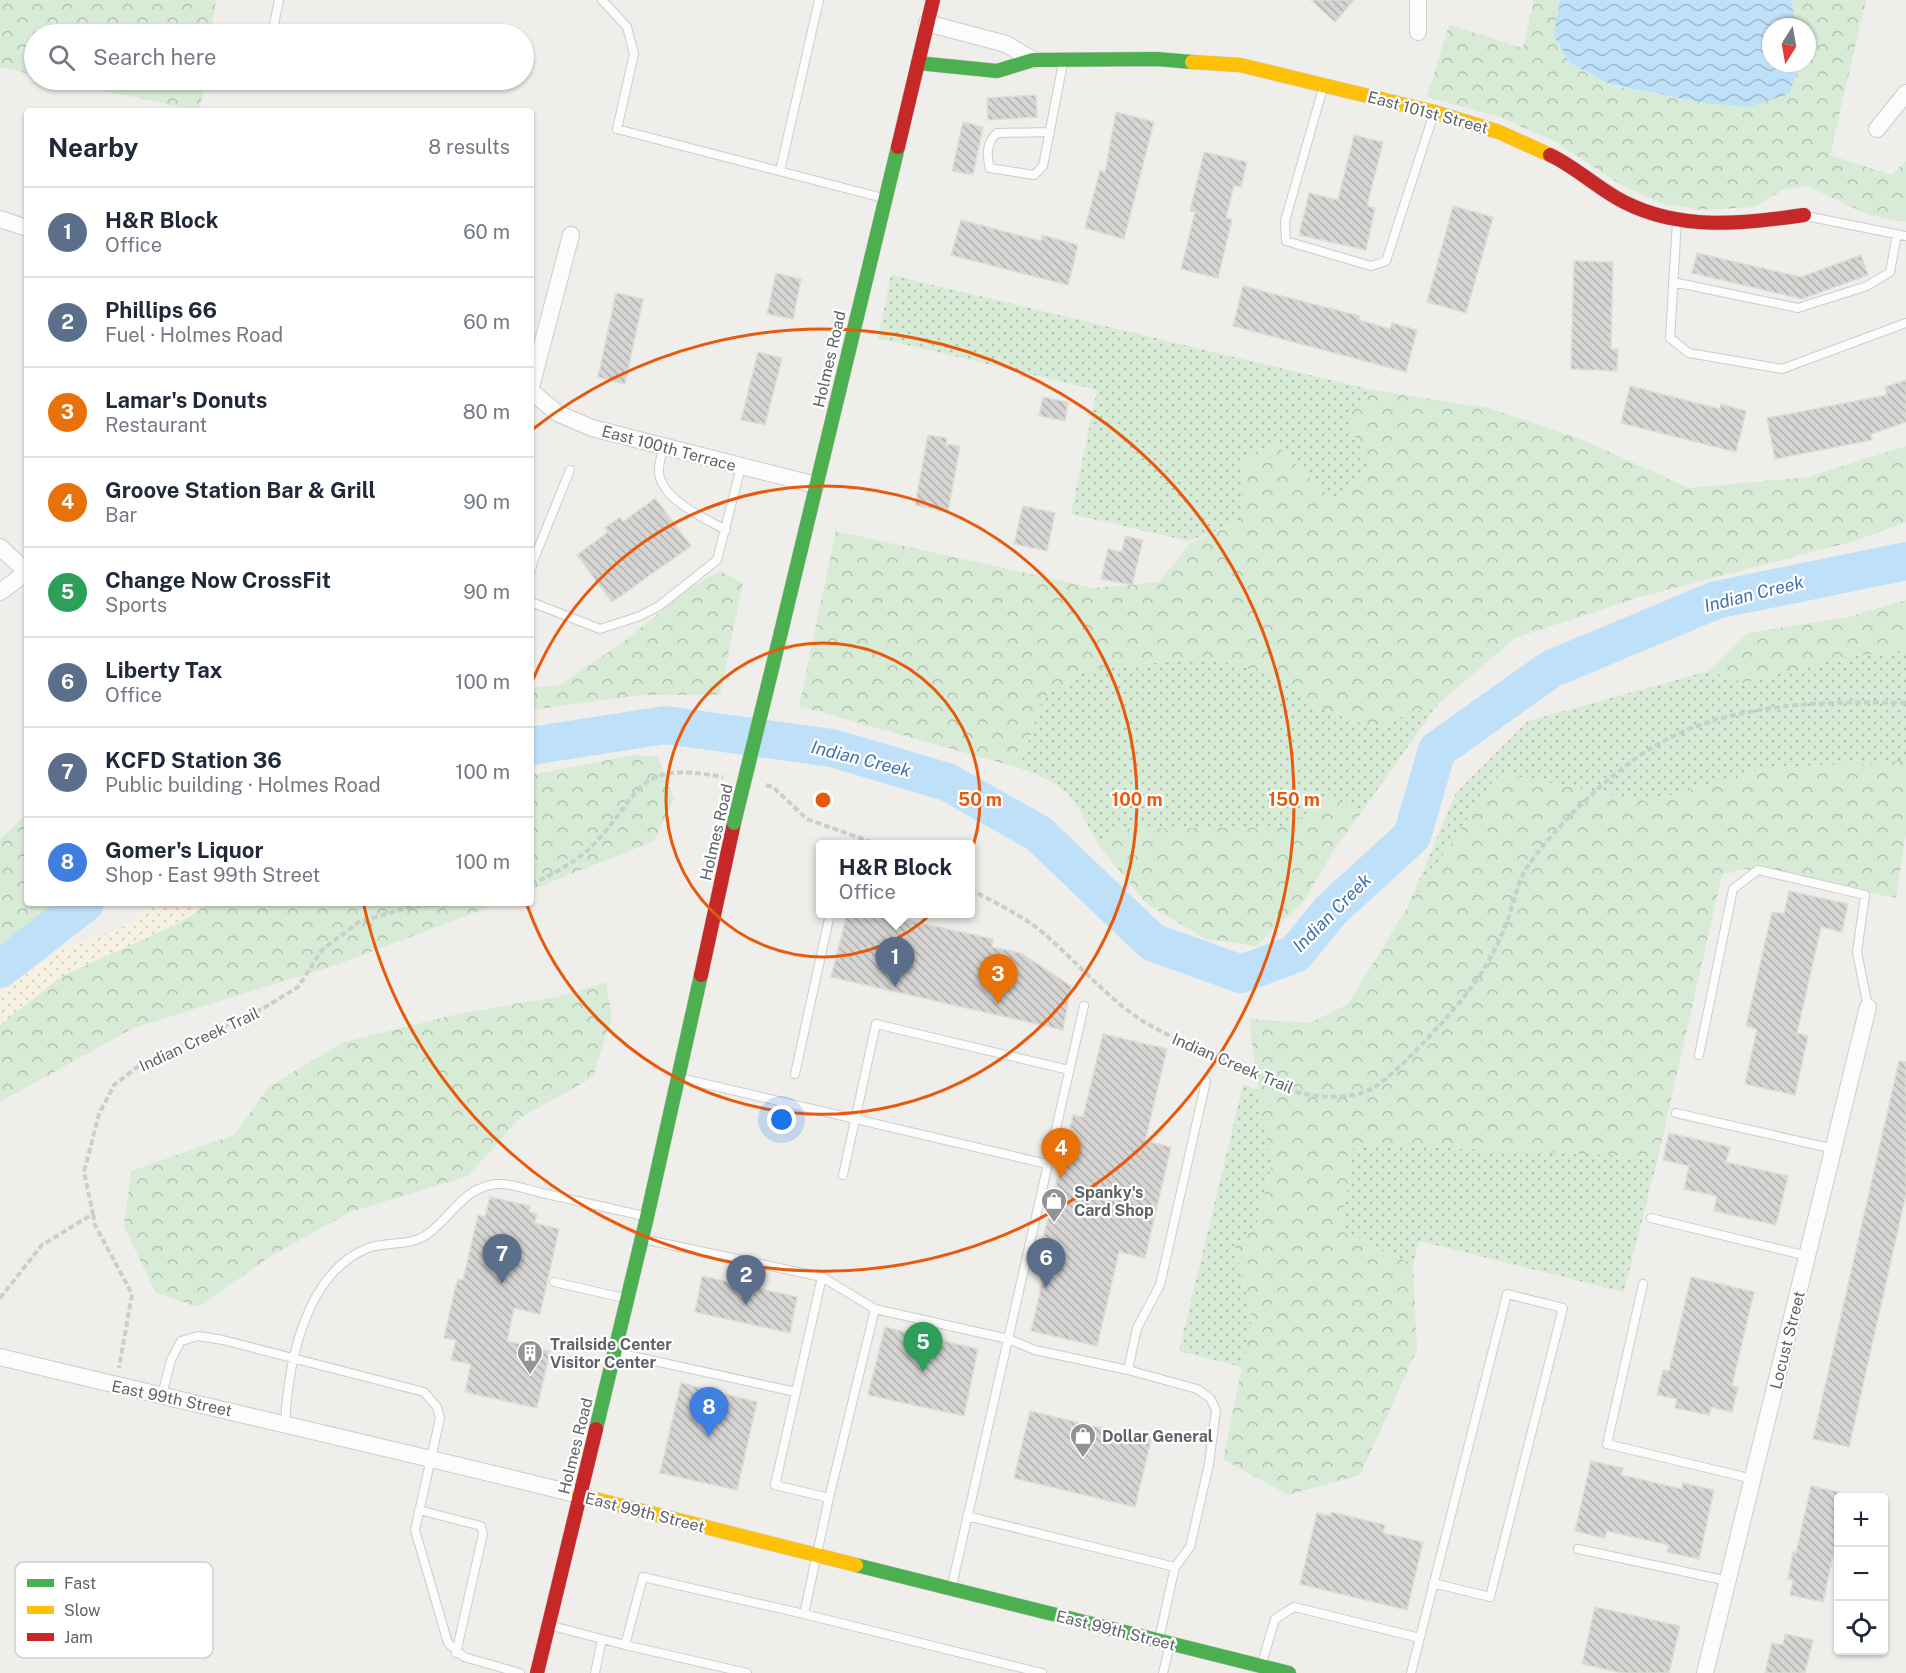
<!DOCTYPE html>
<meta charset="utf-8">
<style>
body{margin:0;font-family:"Public Sans",sans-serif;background:#f6f6f7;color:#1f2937}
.controls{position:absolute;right:18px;bottom:18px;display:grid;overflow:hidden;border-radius:6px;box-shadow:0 2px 4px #0004}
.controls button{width:54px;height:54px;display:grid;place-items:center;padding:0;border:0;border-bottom:2px solid #e0e1e3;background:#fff;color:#1f2937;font:30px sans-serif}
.compass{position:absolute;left:1762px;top:18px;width:54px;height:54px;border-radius:50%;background:#fff;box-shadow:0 2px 4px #0004;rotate:191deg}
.you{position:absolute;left:782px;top:1120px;width:21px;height:21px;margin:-15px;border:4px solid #fff;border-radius:50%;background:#1a73e8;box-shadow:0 0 0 9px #1a73e833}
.badge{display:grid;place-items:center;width:39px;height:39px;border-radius:50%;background:#919496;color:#fff;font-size:20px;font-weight:700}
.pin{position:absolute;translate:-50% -50px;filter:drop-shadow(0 2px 3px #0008)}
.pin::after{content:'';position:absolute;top:32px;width:21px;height:18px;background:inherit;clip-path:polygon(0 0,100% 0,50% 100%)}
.popup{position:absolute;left:816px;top:840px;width:159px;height:78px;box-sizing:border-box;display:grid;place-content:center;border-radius:6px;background:#fff;filter:drop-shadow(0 2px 4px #0005);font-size:20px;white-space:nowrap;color:#747a83}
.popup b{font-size:22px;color:#1f2937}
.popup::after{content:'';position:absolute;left:50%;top:100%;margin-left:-12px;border:12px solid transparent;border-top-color:#fff}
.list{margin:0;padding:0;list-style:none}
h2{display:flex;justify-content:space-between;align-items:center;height:78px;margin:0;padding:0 24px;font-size:26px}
h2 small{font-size:20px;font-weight:400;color:#747a83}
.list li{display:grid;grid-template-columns:39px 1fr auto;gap:18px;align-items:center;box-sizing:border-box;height:90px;padding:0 24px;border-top:2px solid #e0e1e3}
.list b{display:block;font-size:22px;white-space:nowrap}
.list p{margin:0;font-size:20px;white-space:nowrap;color:#747a83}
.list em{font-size:20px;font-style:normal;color:#747a83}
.icon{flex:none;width:33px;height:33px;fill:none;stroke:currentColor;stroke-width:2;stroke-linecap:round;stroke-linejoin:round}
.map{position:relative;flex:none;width:1906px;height:1673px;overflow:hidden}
.search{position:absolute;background:#fff;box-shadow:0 2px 4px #0004;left:24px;top:24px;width:510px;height:66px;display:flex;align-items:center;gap:15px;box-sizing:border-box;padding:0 21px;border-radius:33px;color:#747a83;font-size:22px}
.panel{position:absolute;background:#fff;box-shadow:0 2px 4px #0004;left:24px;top:108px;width:510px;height:798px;border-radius:6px}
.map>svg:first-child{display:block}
.grass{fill:url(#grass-dots)}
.forest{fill:url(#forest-crowns)}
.sand{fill:url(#sand-dots)}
.water{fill:url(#water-waves)}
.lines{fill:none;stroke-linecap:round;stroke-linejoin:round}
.river{stroke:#bfe0f9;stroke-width:38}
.building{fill:url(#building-back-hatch);stroke:#deddd9;stroke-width:1.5}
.lane-casing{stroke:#cbcccc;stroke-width:10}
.street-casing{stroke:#cbcccc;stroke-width:18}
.fast-casing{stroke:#cacacb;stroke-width:15}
.slow-casing{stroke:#cacacb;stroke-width:15}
.jam-casing{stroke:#cacacb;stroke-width:15}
.path{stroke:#cacfcc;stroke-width:4;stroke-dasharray:6 3;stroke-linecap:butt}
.lane{stroke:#fdfcfc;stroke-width:8}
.street{stroke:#fdfcfc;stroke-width:16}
.fast{stroke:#4caf50;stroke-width:14}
.slow{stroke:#ffc107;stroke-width:14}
.jam{stroke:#c62828;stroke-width:14}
.fast-bridge-casing{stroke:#cacacb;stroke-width:15;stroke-linecap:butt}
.fast-bridge{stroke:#4caf50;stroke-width:14}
.ring{fill:none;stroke:#e8590c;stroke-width:3}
.labels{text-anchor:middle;stroke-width:4.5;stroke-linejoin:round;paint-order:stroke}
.street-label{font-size:16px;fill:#5f6368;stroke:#fff}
.poi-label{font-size:16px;font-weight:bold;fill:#5f6368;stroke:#fff;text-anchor:start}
.water-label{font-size:18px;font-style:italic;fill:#4174aa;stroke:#fff}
.key{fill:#fff;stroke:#cfd0d2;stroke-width:1.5}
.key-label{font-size:16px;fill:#5f6368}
.centre{fill:#e8590c;stroke:#fff;stroke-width:3}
.ring-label{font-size:18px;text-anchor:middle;font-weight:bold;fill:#e8590c;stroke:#fff;stroke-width:4.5;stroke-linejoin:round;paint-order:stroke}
</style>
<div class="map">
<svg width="1906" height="1673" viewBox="0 0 1906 1673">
<defs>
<pattern id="grass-dots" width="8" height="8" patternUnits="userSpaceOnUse" patternTransform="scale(1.5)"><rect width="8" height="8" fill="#d8ebd6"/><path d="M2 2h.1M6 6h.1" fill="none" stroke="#b2c2b1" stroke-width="1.8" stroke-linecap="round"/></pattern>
<pattern id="forest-crowns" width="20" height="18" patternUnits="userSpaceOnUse" patternTransform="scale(1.5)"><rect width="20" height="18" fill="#d8ebd6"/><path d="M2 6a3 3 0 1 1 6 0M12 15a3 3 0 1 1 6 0" fill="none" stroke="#b2c2b1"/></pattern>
<pattern id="sand-dots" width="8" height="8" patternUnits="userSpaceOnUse" patternTransform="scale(1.5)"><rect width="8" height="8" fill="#f6f1e1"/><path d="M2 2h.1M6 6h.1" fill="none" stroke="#d5d1c4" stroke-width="1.8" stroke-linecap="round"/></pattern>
<pattern id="water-waves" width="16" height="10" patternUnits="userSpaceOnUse" patternTransform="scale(1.5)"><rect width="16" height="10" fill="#bfe0f9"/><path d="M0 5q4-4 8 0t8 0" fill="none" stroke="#9eb9cd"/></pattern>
<pattern id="building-back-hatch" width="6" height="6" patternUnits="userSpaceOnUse" patternTransform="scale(1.5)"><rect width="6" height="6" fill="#d6d5d3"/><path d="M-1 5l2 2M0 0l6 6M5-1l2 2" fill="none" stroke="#b1b0af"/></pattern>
</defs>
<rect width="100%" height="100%" fill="#efeeea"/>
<path class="grass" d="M891,275l482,115 -26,27 23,52 -35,35 -61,-61 -31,19 -2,59 -52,20 -118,-27 26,-124 -219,-52z
M1906,650v108l-15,5 -123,4 -120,35 -149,-29 -91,133 48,-113 72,-72 181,-50 35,12 94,-25z
M1207,657l70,20 40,31 56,19 65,-23 -75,106 -32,-11 -44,28 -173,2 -14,18c-27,-47 -26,-61 -81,-79l24,-70 42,-28z
M1243,1085l15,5 14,75 -15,58 -22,24 17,71 -10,49 -63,-16z
M1354,1144l304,13 -34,135 -205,-51 -6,24 -72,-35z"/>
<path class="forest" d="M0,0h216l-5,34h-177v41l-34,-8z
M1534,0h26l-6,36 16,27 39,22 90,17 98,-31v-8h10v-36h-12l-3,-27h74l-36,155 61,20 15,-14v61l-37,-7 -62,-29 -25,4 -28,17 -52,3 -39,-6 -42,-19 -65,-43 -54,-24 -75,-21 22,-72 74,23z
M54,80h150l-4,31z
M1373,390l116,18 99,34 101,46 119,-11 98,-31v76l-52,19 -214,56 -125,41 -77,66 -65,23 -56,-19 -40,-31 -70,-20 -122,13 -42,28 -24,70 -220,-62 37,-175 258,57 65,-6 31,-39 51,-22 2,-59 31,-19 61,60 34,-34 -22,-52z
M720,571l23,12 -23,112h-79l-110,15v-22l29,-3 63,-43 69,-56z
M1906,600v50l-68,8 -94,25 -35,-12 39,-38 100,-16z
M634,755l24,2 16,42 -20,42 -123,49v-115z
M1906,758v74l-10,66 -151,-29 -23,6 -64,282 -304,-13 -13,86 72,35 4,85 -57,125 -72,20 -65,-36 29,-141 -17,-71 22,-24 15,-58 -11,-52 -12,-94 61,4 38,-19 60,-98 91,-133 149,29 120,-35 122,-4z
M1331,799l32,11 -29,40 -31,52 -47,44 -50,-7 -59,-35 -47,-57 14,-18 172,-2z
M27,814v89h26l-53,44v-108z
M211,903h289l-164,62 -203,63 -133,74v-77l62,-49 115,-52z
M606,982l6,35 -19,60 -73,41 -52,58 -118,36 -82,46 -70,49 -42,-14 -32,-66 7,-56 103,-36 35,-48 72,-44 113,-28 112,-20z"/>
<path class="sand" d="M154,903h57l-34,21 -115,52 -62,49v-32l61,-44 62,-22z"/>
<path class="water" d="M1560,0h232l3,27h-24v36h26v8l-8,23 -41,13 -49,-5 -90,-18 -39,-21 -16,-27z"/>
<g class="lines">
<path class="river" d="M531,746l134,-21 167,23 115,34 91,51 114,109 89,32 54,-20 36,-44 81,-74 25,-86 114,-81 165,-69 190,-39
M0,969l85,-66"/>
</g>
<path class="building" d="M1311,0h43l-19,22z
M1036,95l1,22 -49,3 -1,-22z
M1116,112l38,10 -30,117 -39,-11 15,-58 5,2z
M963,122l20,5 -10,48 -21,-4z
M1354,135l29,7 -16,64 8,2 -9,42 -67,-15 10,-42 29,7z
M1204,152l43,10 -6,25 -7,-2 -8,33 6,1 -14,59 -37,-9 14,-57 -5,-1z
M1453,206l40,11 -27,96 -39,-11z
M961,220l80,21 1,-6 36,10 -10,40 -117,-30z
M1697,253l104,24 60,-22 7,20 -66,24 -110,-26z
M1574,261l39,1 -2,87h7l-1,22 -46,-2z
M776,273l25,6 -8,40 -26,-5z
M1243,286l117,30 -1,4 31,9 2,-6 25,7 -11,42 -173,-46z
M616,293l27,6 -18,85 -27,-7z
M758,352l24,6 -17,67 -24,-5z
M1906,380v42l-35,12 1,6 -97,19 -8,-41 120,-23 -2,-8z
M1630,386l90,23 1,-5 25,7 -10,41 -115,-29z
M1043,397l25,5 -3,19 -26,-5z
M928,435l19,3 -1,6 14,2 -12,66 -33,-7z
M655,498l36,48 -79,56 -35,-47 31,-23 -3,-4 15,-11 3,5z
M1023,506l32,7 -8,38 -33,-7z
M1125,536l18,4 -11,45 -31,-6 7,-30 14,3z
M1789,891l59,13 -6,28 -21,-5 -24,106 11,3 -13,59 -50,-11 12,-55 -11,-3 26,-114 12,2z
M847,914h32l114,25 -1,8 29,6 50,33 -8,44 -232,-53z
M1103,1034l64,15 -22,92 26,6 -26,111 -26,-6 -22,94 -66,-15 20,-86 -9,-2 31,-128 10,2z
M1899,1061l7,1v132l-57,253 -36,-8z
M1669,1133l61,14 -4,15 62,14 -12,49 -62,-14 3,-15 -33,-7 5,-23 -26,-6z
M490,1197l40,9 -1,6 8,2 -2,9 24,6 -19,85 -26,-6 -7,33 43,10 -13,57 -72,-16 6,-28 -20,-4 5,-20 -12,-2 11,-49 3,-10 5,1 15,-65 7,2z
M702,1276l95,21 -7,36 -95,-21z
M1691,1277l63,15 -22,94 6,1 -6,25 -21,-5 -2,8 -34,-7 2,-9 -20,-4 6,-25 6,1z
M885,1327l93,22 -14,67 -96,-21z
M681,1383l76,19 -20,88 -77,-17z
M1030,1411l121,29 -16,67 -121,-29z
M1591,1461l32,7 -2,7 61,14 1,-6 31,7 -15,69 -32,-7 2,-7 -62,-14 -2,7 -30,-7z
M1811,1486l28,6v36l-16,74 -33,-7 3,-15 -5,-1 5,-27 3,1z
M1331,1512l54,13 -2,8 40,9 -16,68 -107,-26 17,-71 13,3z
M1595,1607l85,19 -11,47h-47l-40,-9z
M1785,1634l28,6 -8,33h-40l7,-30 11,2z"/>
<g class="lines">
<defs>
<path id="lane" d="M602,0l25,27 7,27 -17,75 266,69
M272,34l7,-34
M434,80l12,2
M1323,88l-38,133 1,20 85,25 15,-5 48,-148
M1050,132l-53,1c-10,9 -11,22 -7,35l44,7 9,-9 20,-103
M780,171l39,-171
M1806,216l100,20
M1677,221l-7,117 19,15 93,16 124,-46
M1673,282l125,26 69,-22 23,-14 7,-38
M664,445c-2,9 -6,19 -5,28 3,27 47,46 67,57
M531,558l3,1 -3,11
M534,559l36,-89
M531,602l69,27 40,-13 19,-10 58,-46 24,-93
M1699,1055l34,-166 25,-19 107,25 -8,57 11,55
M795,1074l35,-160
M680,1078l367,86
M1676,1113l158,36
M843,1175l33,-151 193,46
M1651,1218l156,38
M643,1239l179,38 53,32 133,30 27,11 93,20 9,-42 23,-43 46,-204
M822,1277l-47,208 54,13 -25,116 238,59
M554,1282l70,16
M1643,1284l-36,160 146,35
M618,1353l178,39
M1128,1370l69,19 13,9 6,12 -7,54 -19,83 -15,20 -16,72
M162,1395l9,-35 10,-19 17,-5 25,4 201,52 13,15 3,11 -25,112 33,113 16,14 56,16
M285,1424c3,-60 20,-151 83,-176 20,-7 44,-1 61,-15 24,-18 35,-46 68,-49 14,-1 31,6 45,9 34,8 68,15 102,23
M829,1498l46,-189
M419,1510l62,16 2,8 -27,119
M967,1516l208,51
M1578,1549l150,32
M952,1585l132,-579
M552,1626l73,19 18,-68 161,37
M625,1645l122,28
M1262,1663l13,-44 19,-12 126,31
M595,1673l7,-34
M1163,1673l7,-29
M1411,1673l96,-379 56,14 -73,289 -57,-14"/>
<path id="street" d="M1418,0v32
M927,23l79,21 27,16
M1877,129l29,-36
M0,219l27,9
M531,387l40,-152
M531,391l26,22 35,15 224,57
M0,547l27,25
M0,592l27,-20
M0,1357c193,47 387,90 579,138
M1705,1673l163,-666"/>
<path id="fast" d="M918,63l79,8 36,-11 124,-1 35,3
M781,632l117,-485
M596,1429l51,-212 54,-242
M856,1565l433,108"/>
<path id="slow" d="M1192,62l48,3 194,47 65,20 51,23
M579,1495l277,70"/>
<path id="jam" d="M898,147l35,-147
M1550,155c26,12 48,34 74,47 57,29 119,22 180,13
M701,975l33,-152
M537,1673l59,-244"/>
</defs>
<use href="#lane" class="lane-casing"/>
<use href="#street" class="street-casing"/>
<use href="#fast" class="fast-casing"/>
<use href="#slow" class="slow-casing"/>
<use href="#jam" class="jam-casing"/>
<path class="path" d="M766,785l7,2 34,32 70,25
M531,884c15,-6 48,-24 59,-36 53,-52 40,-89 133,-71
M970,889c23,13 50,25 71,42 33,28 61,62 97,87 29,19 63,31 95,46 25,11 50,26 77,31 20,3 45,3 63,-7 26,-15 98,-94 112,-121 9,-15 17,-32 23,-48 6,-16 9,-36 18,-50 26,-40 86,-98 127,-122 76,-45 168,-46 253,-44
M93,1214l2,11 37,69 -13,74
M0,1298l42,-53 51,-31 -9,-42 15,-58 15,-29 27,-21 121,-55 36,-22 24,-37 37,-28 55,-16 65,-3"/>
<use href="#lane" class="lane"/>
<use href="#street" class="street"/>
<use href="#fast" class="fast"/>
<use href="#slow" class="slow"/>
<use href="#jam" class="jam"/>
<defs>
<path id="fast-bridge" d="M734,823l47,-191"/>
</defs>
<use href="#fast-bridge" class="fast-bridge-casing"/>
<use href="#fast-bridge" class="fast-bridge"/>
</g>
<g class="ring">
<circle cx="823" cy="800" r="157"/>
<path d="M532 682A314 314 0 1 1 527 905"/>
<path d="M533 429A471 471 0 1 1 364 906"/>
</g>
<defs>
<symbol id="shop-pin" viewBox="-11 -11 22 30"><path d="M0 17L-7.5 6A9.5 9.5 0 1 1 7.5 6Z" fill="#919496" stroke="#fff"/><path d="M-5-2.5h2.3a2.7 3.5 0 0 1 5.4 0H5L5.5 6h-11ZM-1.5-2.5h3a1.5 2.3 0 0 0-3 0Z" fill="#fff"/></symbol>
<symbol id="building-pin" viewBox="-11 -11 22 30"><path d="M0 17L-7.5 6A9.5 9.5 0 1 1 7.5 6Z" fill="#919496" stroke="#fff"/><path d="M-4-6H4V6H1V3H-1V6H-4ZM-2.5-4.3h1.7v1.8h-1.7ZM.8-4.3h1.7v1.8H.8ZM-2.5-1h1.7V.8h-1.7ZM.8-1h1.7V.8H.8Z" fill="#fff"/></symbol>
</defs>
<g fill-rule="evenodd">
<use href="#shop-pin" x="1039" y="1186" width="30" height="40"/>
<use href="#building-pin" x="515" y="1338" width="30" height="40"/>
<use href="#shop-pin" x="1068" y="1421" width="30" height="40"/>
</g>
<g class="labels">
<g class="street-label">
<text transform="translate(1428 112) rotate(15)" y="6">East 101st Street</text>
<text transform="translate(829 359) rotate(-77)" y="6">Holmes Road</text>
<text transform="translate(669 448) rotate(15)" y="6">East 100th Terrace</text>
<text transform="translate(716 832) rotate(-77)" y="6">Holmes Road</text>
<text transform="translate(199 1039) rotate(-25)" y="6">Indian Creek Trail</text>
<text transform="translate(1233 1063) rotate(23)" y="6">Indian Creek Trail</text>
<text transform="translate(1787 1340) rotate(-76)" y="6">Locust Street</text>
<text transform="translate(172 1398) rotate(12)" y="6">East 99th Street</text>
<text transform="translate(575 1446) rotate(-76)" y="6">Holmes Road</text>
<text transform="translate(645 1512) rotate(14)" y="6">East 99th Street</text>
<text transform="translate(1116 1630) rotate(14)" y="6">East 99th Street</text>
</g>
<g class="poi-label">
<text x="1074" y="1198">Spanky's<tspan x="1074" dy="18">Card Shop</tspan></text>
<text x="550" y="1350">Trailside Center<tspan x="550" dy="18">Visitor Center</tspan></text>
<text x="1102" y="1442">Dollar General</text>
</g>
<g class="water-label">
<text transform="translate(1754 594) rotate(-14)" y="6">Indian Creek</text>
<text transform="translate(861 759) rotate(14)" y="6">Indian Creek</text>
<text transform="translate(1332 913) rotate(-45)" y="6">Indian Creek</text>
</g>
</g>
<rect x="15" y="1562" width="198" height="96" rx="9" class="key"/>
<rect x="27" y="1579" width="27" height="8" fill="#4caf50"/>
<rect x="27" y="1606" width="27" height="8" fill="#ffc107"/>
<rect x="27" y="1633" width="27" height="8" fill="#c62828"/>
<g class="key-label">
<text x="64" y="1589">Fast</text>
<text x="64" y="1616">Slow</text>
<text x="64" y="1643">Jam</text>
</g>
<circle cx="823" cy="800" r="9" class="centre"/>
<g class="ring-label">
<text x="980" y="806">50 m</text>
<text x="1137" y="806">100 m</text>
<text x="1294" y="806">150 m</text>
</g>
</svg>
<div class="controls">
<button>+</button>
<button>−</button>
<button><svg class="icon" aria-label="locate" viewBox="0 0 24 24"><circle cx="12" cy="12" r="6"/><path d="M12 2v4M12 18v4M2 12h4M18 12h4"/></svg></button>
</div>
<svg class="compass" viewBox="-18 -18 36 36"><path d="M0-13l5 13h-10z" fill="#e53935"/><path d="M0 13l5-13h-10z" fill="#747a83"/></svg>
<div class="you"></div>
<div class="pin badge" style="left:895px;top:987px;background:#5c6f8a">1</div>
<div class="popup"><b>H&amp;R Block</b>Office</div>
<div class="pin badge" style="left:746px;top:1305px;background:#5c6f8a">2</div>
<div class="pin badge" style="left:998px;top:1004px;background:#e8710a">3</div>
<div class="pin badge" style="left:1061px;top:1178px;background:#e8710a">4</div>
<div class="pin badge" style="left:923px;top:1372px;background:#2e9e5b">5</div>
<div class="pin badge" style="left:1046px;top:1288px;background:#5c6f8a">6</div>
<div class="pin badge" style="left:502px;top:1284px;background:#5c6f8a">7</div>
<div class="pin badge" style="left:709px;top:1437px;background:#3f7fe0">8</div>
<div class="search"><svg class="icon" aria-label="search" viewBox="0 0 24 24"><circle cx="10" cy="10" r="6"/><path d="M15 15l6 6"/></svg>Search here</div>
<section class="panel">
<h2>Nearby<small>8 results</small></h2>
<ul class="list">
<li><span class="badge" style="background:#5c6f8a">1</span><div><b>H&amp;R Block</b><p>Office</p></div><em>60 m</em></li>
<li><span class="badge" style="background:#5c6f8a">2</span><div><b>Phillips 66</b><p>Fuel · Holmes Road</p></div><em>60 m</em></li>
<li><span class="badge" style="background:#e8710a">3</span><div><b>Lamar's Donuts</b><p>Restaurant</p></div><em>80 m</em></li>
<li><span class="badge" style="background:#e8710a">4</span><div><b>Groove Station Bar &amp; Grill</b><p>Bar</p></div><em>90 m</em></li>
<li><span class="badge" style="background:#2e9e5b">5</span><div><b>Change Now CrossFit</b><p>Sports</p></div><em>90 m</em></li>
<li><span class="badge" style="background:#5c6f8a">6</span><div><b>Liberty Tax</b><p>Office</p></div><em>100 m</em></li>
<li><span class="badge" style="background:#5c6f8a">7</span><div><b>KCFD Station 36</b><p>Public building · Holmes Road</p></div><em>100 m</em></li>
<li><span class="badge" style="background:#3f7fe0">8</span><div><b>Gomer's Liquor</b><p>Shop · East 99th Street</p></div><em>100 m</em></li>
</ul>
</section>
</div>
